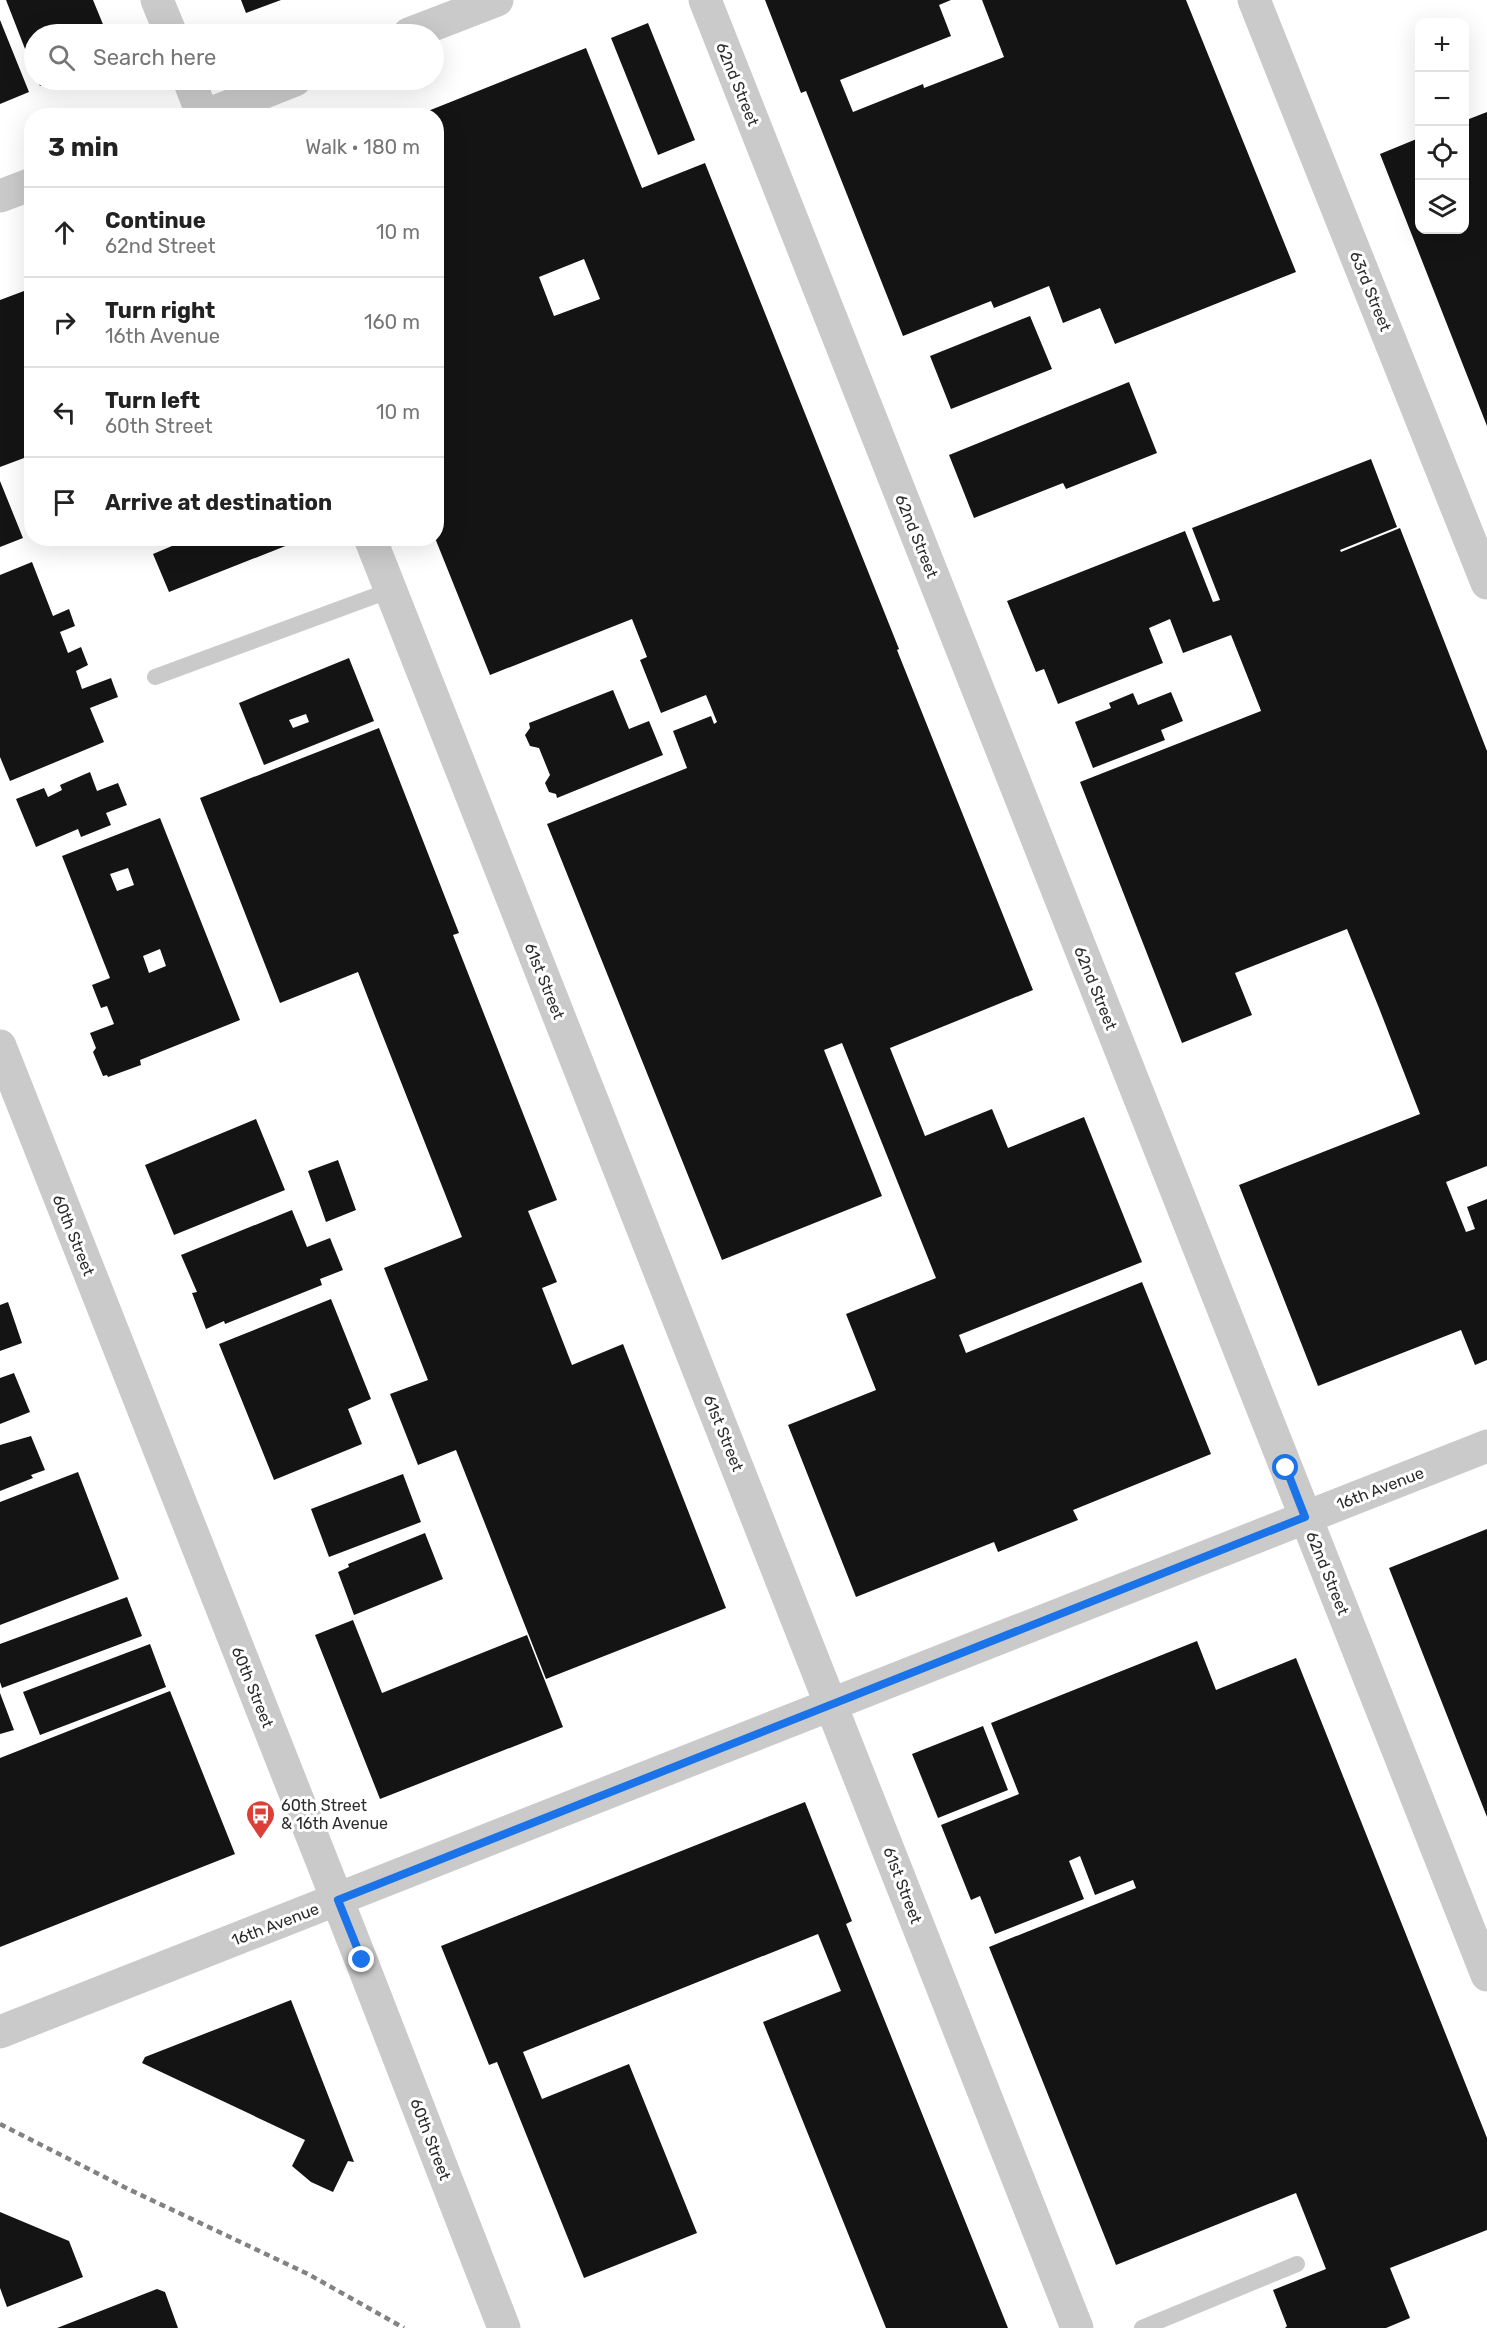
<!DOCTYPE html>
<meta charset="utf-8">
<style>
body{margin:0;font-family:Rubik,sans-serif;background:#f6f6f6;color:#222}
.controls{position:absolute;right:18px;top:18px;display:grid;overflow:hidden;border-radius:12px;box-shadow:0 6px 24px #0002}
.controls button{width:54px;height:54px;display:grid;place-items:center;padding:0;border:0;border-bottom:2px solid #e0e0e0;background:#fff;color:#222;font:30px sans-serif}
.stop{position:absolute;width:18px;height:18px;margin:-14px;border:4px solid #1a73e8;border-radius:50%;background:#fff}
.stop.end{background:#1a73e8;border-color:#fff;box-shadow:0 2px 6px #0008}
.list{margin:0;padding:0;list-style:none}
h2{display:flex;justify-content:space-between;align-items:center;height:78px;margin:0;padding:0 24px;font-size:26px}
h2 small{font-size:20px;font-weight:400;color:#767676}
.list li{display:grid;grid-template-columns:39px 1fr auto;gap:18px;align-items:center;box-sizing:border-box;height:90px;padding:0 24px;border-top:2px solid #e0e0e0}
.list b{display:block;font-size:22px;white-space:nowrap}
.list p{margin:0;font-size:20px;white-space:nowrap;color:#767676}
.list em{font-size:20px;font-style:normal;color:#767676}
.icon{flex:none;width:33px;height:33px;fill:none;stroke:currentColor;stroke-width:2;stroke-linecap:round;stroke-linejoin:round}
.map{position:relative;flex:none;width:1487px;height:2328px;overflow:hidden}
.search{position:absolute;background:#fff;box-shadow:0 6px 24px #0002;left:24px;top:24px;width:420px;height:66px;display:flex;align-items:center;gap:15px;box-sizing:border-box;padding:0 21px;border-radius:33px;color:#767676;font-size:22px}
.panel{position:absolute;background:#fff;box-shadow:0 6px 24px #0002;left:24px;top:108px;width:420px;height:438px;border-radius:24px}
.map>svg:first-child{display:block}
.building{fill:#141414;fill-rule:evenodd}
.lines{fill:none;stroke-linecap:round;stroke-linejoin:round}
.lane{stroke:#cacaca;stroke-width:16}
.street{stroke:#cacaca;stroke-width:33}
.rail{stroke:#828282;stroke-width:4.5;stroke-dasharray:6 4.5;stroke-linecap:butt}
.route{stroke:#1a73e8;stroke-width:8}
.labels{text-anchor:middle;stroke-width:6;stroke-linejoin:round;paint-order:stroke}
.street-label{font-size:16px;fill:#2d2d2d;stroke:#fff}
.poi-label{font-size:16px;fill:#2d2d2d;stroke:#fff;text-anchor:start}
</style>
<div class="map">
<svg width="1487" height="2328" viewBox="0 0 1487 2328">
<rect width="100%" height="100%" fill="#fff"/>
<path class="building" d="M6,0h87l14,34h-73v38z
M241,0h40l-35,13z
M765,0h186l-12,5 12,31 -111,44 13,32 70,-28 1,4 80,-31 -22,-57h204l110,272 -181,72 -15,-36 -37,15 -14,-37 -55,22 -3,-7 -88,35 -97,-245 -5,2z
M0,20l29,72 -29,12z
M648,23l47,117 -37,15 -47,-117z
M586,48l56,140 63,-25 194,486 -2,1 136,340 -143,58 35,88 67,-27 16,39 76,-31 58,145 -183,73 7,18 176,-71 69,172 -138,56 5,10 -80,32 -4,-10 -138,55 -68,-172 88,-35 -30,-76 90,-36 -94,-235 -18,7 58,146 -160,64 -175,-436 140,-56 -14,-37 38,-15 3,8 3,-2 -11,-27 -45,18 -21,-53 7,-3 -15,-38 -142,56 -55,-137 1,-422 -18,-1zM584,259l16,40 -46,17 -15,-39z
M37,80h19l-16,6z
M1487,112v314l-107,-272 39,-16v92h45v-109z
M32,288v167l-32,12v-167z
M1030,316l22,53 -101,40 -21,-53z
M1129,382l28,71 -91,36 -3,-6 -89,35 -25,-63z
M1371,459l26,68 -57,23 1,2 59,-24 87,223v415l-41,16 20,50 9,-3 -8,-22 20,-8v161l-12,5 -14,-35 -143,56 -79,-201 181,-71 -41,-106 -32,-79 -112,44 17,42 -70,28 -102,-261 181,-71 -1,-3 -29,-73 -48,18 -13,-34 -21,9 14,35 -105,41 -14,-35 -8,3 -29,-71 178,-70 28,71 7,-2 -28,-72z
M0,481l23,57 -23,9z
M191,538h112v1l-134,53 -16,-38z
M32,562l21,54 16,-7 6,17 -15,6 8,21 13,-6 7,18 -12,6 6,18 29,-11 7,19 -28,11 14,34 -94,39 -10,-24v-182z
M349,658l25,63 -110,44 -25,-62zM306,714l3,8 -16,6 -4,-8z
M613,690l16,39 20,-8 14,34 -106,43 -1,-4 -7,-2 -4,-9 5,-8 -11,-27 -9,-2 -5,-11 5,-7 -1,-5z
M1171,692l12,29 -22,9 4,10 -72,28 -18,-46 36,-14 -2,-5 24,-10 5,12z
M379,728l80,205 -6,2 104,265 -29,11 29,71 -15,6 30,77 51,-21 103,264 -180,71 -90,-229 -38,15 -28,-71 38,-14 -44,-112 78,-31 -87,-221 -17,-44 -78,31 -80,-205z
M90,772l7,19 21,-8 9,22 -21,8 5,12 -30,12 -3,-8 -42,18 -20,-48 28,-11 4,9 14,-7 -2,-5z
M160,818l80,202 -100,40 1,5 -33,12 -1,-2 -4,1 -10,-24 3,-4 -6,-15 24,-9 -7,-18 -6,2 -9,-23 18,-7 -48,-122zM128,868l6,17 -17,6 -7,-17zM160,949l6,17 -17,7 -6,-17z
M256,1119l29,71 -111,45 -29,-70z
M338,1160l18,50 -30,12 -18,-51z
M292,1210l15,37 23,-9 13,32 -23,9 2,6 -97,39 -1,-3 -18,8 -14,-36 5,-1 -16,-37z
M331,1299l40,100 -23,10 14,35 -88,36 -55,-136z
M8,1302l14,41 -22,8v-46z
M14,1373l16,39 -30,12v-46z
M31,1436l14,34 -14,5 2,3 -33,13v-46z
M78,1472l41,107 -119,46v-123z
M403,1474l18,48 -92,35 -18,-48z
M1487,1529v288l-98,-249z
M425,1533l18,46 -89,36 -16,-43 11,-5 -1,-3z
M127,1597l15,39 -140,52 -2,-6v-38z
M353,1620l29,73 145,-58 36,92 -183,72 -65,-164z
M1197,1641l19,49 80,-32 191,480v92l-97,38 20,50 -24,10h-101l2,-2 -14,-36 53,-21 -30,-76 -180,72 -127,-318 147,-59 -3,-8 -38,15 -15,-39 -11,5 15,38 -89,35 -15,-38 -9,4 -30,-75 78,-31 -28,-71z
M150,1644l16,43 -126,48 -17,-43z
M170,1691l65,163 -235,93v-189z
M0,1693l14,37 -14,4z
M983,1726l25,64 -70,28 -26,-64z
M805,1802l47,119 -6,3 162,404h-122l-123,-306 78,-31 -23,-57 -295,118 19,47 87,-35 68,169 -113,45 -87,-216 -8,3 -48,-119z
M291,2000l63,162 -6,-1 -15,31 -22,-10 -19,-16 13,-26 -163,-77 3,-6z
M0,2212l69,29 14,36 -76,30 -7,-19z
M157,2289l8,3 13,36h-121z"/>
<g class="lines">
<path class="lane" d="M155,677l236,-87
M1142,2328l155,-64"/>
<path class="street" d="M157,0l14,34
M705,0l782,1975
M1254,0l233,583
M409,34l88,-34
M189,80l14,36
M204,116l91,-36
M0,196l32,-12
M370,538l707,1790
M0,1046l361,914 143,368
M0,2032l1487,-586"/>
<path class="rail" d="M0,2124l124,63 184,87 96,54"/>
</g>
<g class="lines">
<path class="route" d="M362,1960l-24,-60 967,-383 -19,-49"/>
</g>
<defs>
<symbol id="bus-pin" viewBox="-11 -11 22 30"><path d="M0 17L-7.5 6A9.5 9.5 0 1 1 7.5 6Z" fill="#da4038" stroke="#fff"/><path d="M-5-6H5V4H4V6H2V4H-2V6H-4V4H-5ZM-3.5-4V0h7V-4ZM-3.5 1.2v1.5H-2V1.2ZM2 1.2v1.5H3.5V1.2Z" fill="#fff"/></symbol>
</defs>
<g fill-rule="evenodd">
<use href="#bus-pin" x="244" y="1798" width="33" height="45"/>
</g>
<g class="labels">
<g class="street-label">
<text transform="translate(738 84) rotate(68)" y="6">62nd Street</text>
<text transform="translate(1371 291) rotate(68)" y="6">63rd Street</text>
<text transform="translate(917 536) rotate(68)" y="6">62nd Street</text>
<text transform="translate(545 981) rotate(68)" y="6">61st Street</text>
<text transform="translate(1096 988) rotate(68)" y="6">62nd Street</text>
<text transform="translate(74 1235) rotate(68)" y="6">60th Street</text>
<text transform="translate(724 1433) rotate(68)" y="6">61st Street</text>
<text transform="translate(1380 1488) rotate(-21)" y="6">16th Avenue</text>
<text transform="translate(1328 1573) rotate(68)" y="6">62nd Street</text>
<text transform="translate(253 1687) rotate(68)" y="6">60th Street</text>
<text transform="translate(903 1885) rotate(69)" y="6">61st Street</text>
<text transform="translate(275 1924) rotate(-21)" y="6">16th Avenue</text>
<text transform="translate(431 2139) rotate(69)" y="6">60th Street</text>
</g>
<g class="poi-label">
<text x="281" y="1811">60th Street<tspan x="281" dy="18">&amp; 16th Avenue</tspan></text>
</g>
</g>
</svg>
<div class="controls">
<button>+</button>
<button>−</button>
<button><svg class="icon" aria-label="locate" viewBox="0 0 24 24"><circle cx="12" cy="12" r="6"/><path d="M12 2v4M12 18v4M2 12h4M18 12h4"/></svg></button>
<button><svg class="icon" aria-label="layers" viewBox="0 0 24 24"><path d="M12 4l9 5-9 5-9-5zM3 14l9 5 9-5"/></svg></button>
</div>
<div class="stop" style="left:1286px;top:1468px"></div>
<div class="stop end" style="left:362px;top:1960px"></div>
<div class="search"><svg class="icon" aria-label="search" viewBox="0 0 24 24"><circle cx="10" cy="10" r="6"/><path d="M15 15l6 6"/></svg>Search here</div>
<section class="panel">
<h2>3 min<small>Walk · 180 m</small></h2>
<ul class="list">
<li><svg class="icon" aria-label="ahead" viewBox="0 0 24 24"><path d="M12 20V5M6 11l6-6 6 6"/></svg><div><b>Continue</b><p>62nd Street</p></div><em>10 m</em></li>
<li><svg class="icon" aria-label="right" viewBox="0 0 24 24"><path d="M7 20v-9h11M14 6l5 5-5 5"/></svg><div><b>Turn right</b><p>16th Avenue</p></div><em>160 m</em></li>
<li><svg class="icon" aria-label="left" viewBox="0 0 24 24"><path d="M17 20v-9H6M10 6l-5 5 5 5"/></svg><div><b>Turn left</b><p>60th Street</p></div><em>10 m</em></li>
<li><svg class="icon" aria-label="arrive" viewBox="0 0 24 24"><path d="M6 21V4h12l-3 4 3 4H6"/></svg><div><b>Arrive at destination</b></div></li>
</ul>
</section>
</div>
